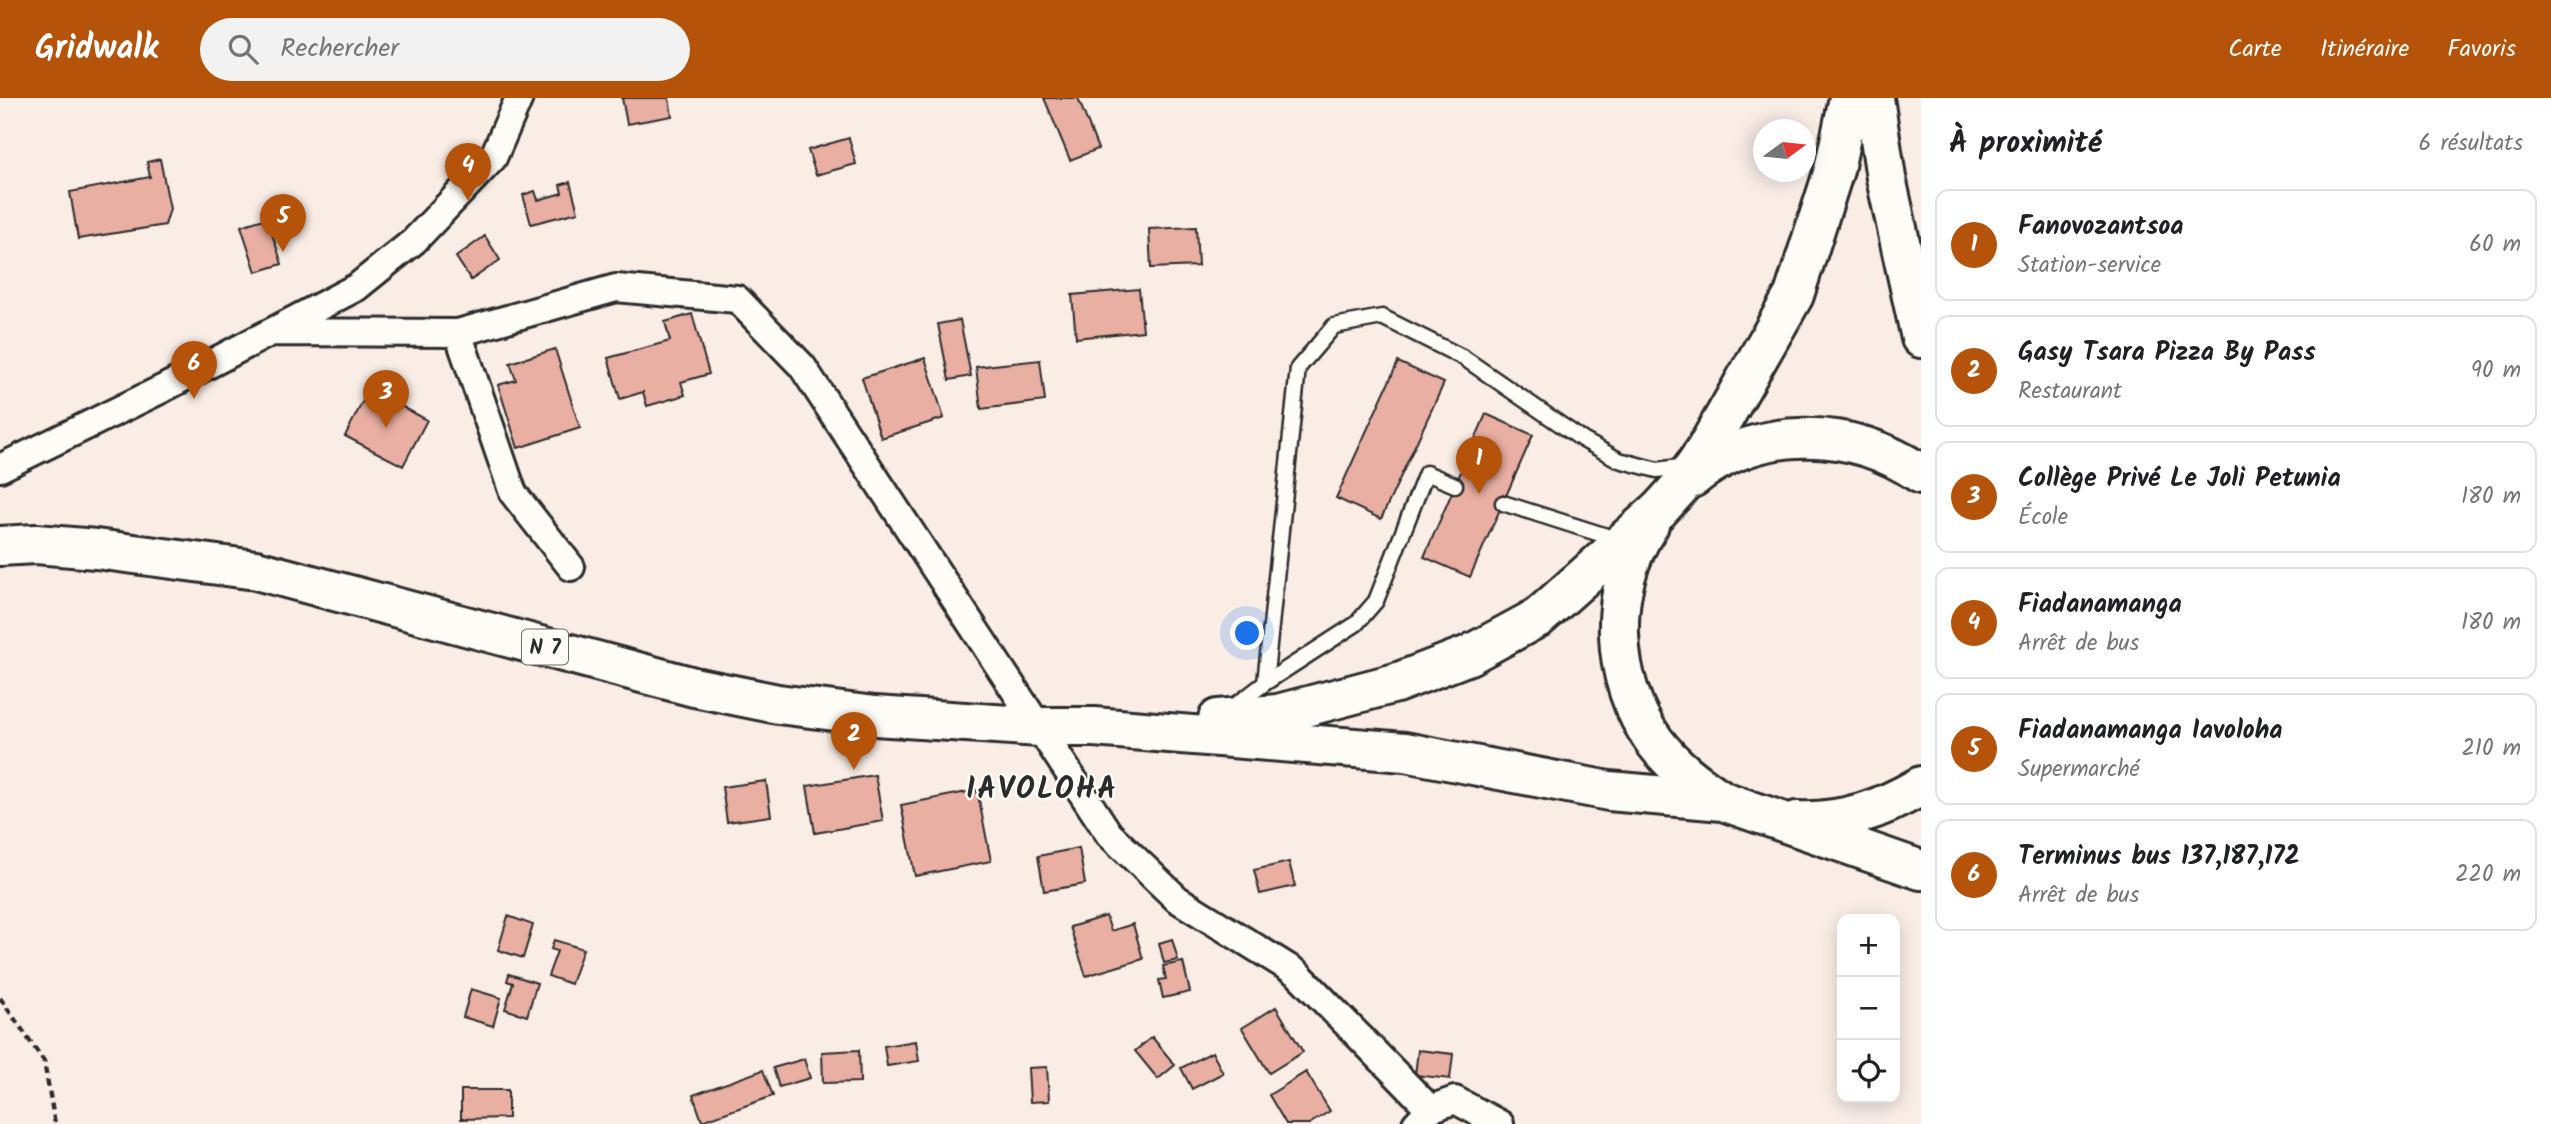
<!DOCTYPE html>
<html lang="fr">
<meta charset="utf-8">
<style>
body{margin:0;font-family:Kalam,sans-serif;background:#f2f2f2;color:#202124}
.controls{position:absolute;right:21px;bottom:21px;display:grid;overflow:hidden;border-radius:14px;box-shadow:0 4px 18px #0003}
.controls button{width:63px;height:63px;display:grid;place-items:center;padding:0;border:0;border-bottom:2px solid #e0e0e0;background:#fff;color:#202124;font:35px sans-serif}
.compass{position:absolute;left:1753px;top:21px;width:63px;height:63px;border-radius:50%;background:#fff;box-shadow:0 4px 18px #0003;rotate:75deg}
.you{position:absolute;left:1248px;top:536px;width:24px;height:24px;margin:-18px;border:5px solid #fff;border-radius:50%;background:#1a73e8;box-shadow:0 0 0 10px #1a73e833}
.badge{display:grid;place-items:center;width:46px;height:46px;border-radius:50%;background:#b45309;color:#fff;font-size:23px;font-weight:700}
.pin{position:absolute;translate:-50% -58px;filter:drop-shadow(0 2px 4px #0008)}
.pin::after{content:'';position:absolute;top:37px;width:24px;height:21px;background:inherit;clip-path:polygon(0 0,100% 0,50% 100%)}
.list{margin:0;padding:0;list-style:none}
h2{display:flex;justify-content:space-between;align-items:center;height:91px;margin:0;padding:0 28px;font-size:30px}
h2 small{font-size:23px;font-weight:400;color:#757577}
.list li{display:grid;grid-template-columns:46px 1fr auto;gap:21px;align-items:center;box-sizing:border-box;height:112px;margin:0 14px 14px;padding:0 14px;border:2px solid #e0e0e0;border-radius:14px}
.list b{display:block;font-size:26px;white-space:nowrap}
.list p{margin:0;font-size:23px;white-space:nowrap;color:#757577}
.list em{font-size:23px;font-style:normal;color:#757577}
.icon{flex:none;width:38px;height:38px;fill:none;stroke:currentColor;stroke-width:2;stroke-linecap:round;stroke-linejoin:round}
.map{position:relative;flex:none;width:1921px;height:1026px;overflow:hidden}
header{display:flex;align-items:center;gap:42px;box-sizing:border-box;height:98px;padding:0 35px;background:#b45309;color:#fff}
header strong{font-size:33px}
nav{display:flex;gap:38px;margin-inline-start:auto;font-size:24px}
.search{width:490px;height:63px;background:#f2f2f2;display:flex;align-items:center;gap:18px;box-sizing:border-box;padding:0 24px;border-radius:38px;color:#757577;font-size:26px}
main{display:flex}
aside{flex:1;background:#fff}
.map>svg:first-child{display:block}
.building{fill:#e9afa3;stroke:#2b2b2b;stroke-width:2}
.lines{fill:none;stroke-linecap:round;stroke-linejoin:round}
.lane-casing{stroke:#2b2b2b;stroke-width:19}
.street-casing{stroke:#2b2b2b;stroke-width:32}
.primary-casing{stroke:#2b2b2b;stroke-width:44}
.path{stroke:#2b2b2b;stroke-width:4.5;stroke-dasharray:7 5;stroke-linecap:butt}
.lane{stroke:#fdfcf7;stroke-width:14}
.street{stroke:#fdfcf7;stroke-width:26}
.primary{stroke:#fdfcf7;stroke-width:38}
.labels{text-anchor:middle;stroke-width:5;stroke-linejoin:round;paint-order:stroke}
.shield{fill:#fdfcf7;stroke:#6a6a68;stroke-width:2}
.shield-label{font-size:21px;font-weight:bold;fill:#2b2b2b}
.district-label{font-size:30px;font-weight:bold;letter-spacing:2px;fill:#2b2b2b;stroke:#fdfcf7}
</style>
<header>
<strong>Gridwalk</strong>
<div class="search"><svg class="icon" aria-label="search" viewBox="0 0 24 24"><circle cx="10" cy="10" r="6"/><path d="M15 15l6 6"/></svg>Rechercher</div>
<nav><a>Carte</a><a>Itinéraire</a><a>Favoris</a></nav>
</header>
<main>
<div class="map">
<svg width="1921" height="1026" viewBox="0 0 1921 1026">
<rect width="100%" height="100%" fill="#f9ede6"/>
<filter id="ink" filterUnits="userSpaceOnUse"><feTurbulence type="fractalNoise" baseFrequency=".0143" numOctaves="2"/><feDisplacementMap in="SourceGraphic" scale="14" xChannelSelector="R" yChannelSelector="G"/><feConvolveMatrix kernelMatrix="1 2 1 2 8 2 1 2 1" color-interpolation-filters="sRGB"/></filter>
<g filter="url(#ink)">
<path class="building" d="M622,0h47l3,18 -45,8z
M1044,0h34l20,51 -28,11z
M849,40l7,26 -40,11 -8,-25z
M160,61l10,50 -5,16 -87,14 -8,-47 80,-15 -3,-15z
M570,84l8,30 -47,12 -8,-29 12,-4 3,9 24,-7 -2,-8z
M267,120l15,46 -26,8 -15,-46z
M1196,129l2,39 -47,2 -2,-39z
M485,138l15,24 -29,20 -15,-23z
M1139,191l4,42 -67,7 -4,-43z
M692,216l17,60 -28,8 4,13 -38,11 -4,-14 -23,7 -12,-41 62,-17 -5,-19z
M960,222l11,56 -22,4 -11,-56z
M555,251l25,79 -62,20 -20,-63 18,-5 -6,-17z
M925,260l19,60 -63,20 -19,-60z
M1040,262l5,41 -64,8 -5,-42z
M1398,264l46,21 -63,136 -45,-21z
M369,291l58,31 -24,46 -58,-30z
M1486,316l47,21 -63,142 -46,-20z
M875,677l8,46 -68,12 -8,-47z
M766,683l5,35 -44,6 -5,-35z
M977,692l14,71 -76,15 -14,-71z
M1079,750l6,36 -41,7 -6,-35z
M1289,764l6,24 -35,8 -6,-24z
M508,818l25,9 -10,33 -25,-8z
M1106,818l5,15 22,-7 10,35 -57,17 -16,-49z
M1172,841l6,21 -14,3 -5,-20z
M554,842l29,9 -12,35 -23,-8 9,-25 -6,-2z
M1183,864l7,30 -27,6 -4,-18 7,-1 -3,-13z
M509,876l28,9 -10,33 -22,-7 8,-26 -6,-2z
M471,891l30,9 -8,28 -30,-9z
M1276,909l27,45 -34,21 -27,-45z
M1152,939l23,28 -17,14 -23,-28z
M916,943l3,20 -32,5 -3,-20z
M859,952l1,32 -37,1 -1,-31z
M1418,952l35,4 -3,25 -35,-4z
M1212,954l11,21 -31,16 -11,-21z
M804,961l6,19 -31,9 -6,-19z
M1047,969l2,34 -19,1 -2,-34z
M763,972l10,26 -71,25 -9,-26z
M1306,974l24,39 -21,13h-23l-17,-29z
M461,992h47v28l-47,1z"/>
<g class="lines">
<defs>
<path id="lane" d="M1503,405l116,37
M1265,585l33,-315 36,-42 48,-9 82,41 119,82 36,20 38,10 30,-4
M1232,610l33,-25 91,-59 20,-23 50,-128 29,12"/>
<path id="street" d="M273,234l185,1 158,-45 121,11 65,67 307,468 68,65 120,74 133,136 -14,15
M458,235l55,160 58,74
M0,370l162,-79 195,-102 57,-46 79,-83 26,-60
M1430,1011l25,-9 45,24"/>
<path id="primary" d="M1874,0l12,80 35,160
M1692,380c66,-54 160,-52 229,-4
M1649,427c-43,63 -39,157 6,217 19,25 42,42 68,59l198,69
M0,448l36,-2 60,5 160,21 438,117 84,17 97,12 165,11h54l311,25 204,39 114,10
M1218,621l60,-5 118,-31 73,-28 70,-38 121,-108 19,-21 26,-37 89,-156 40,-125 15,-72
M1797,723c46,2 85,-12 124,-35"/>
</defs>
<use href="#lane" class="lane-casing"/>
<use href="#street" class="street-casing"/>
<use href="#primary" class="primary-casing"/>
<path class="path" d="M0,900l44,63 11,63"/>
<use href="#lane" class="lane"/>
<use href="#street" class="street"/>
<use href="#primary" class="primary"/>
</g>
</g>
<g class="labels">
<rect class="shield" x="522" y="531.5" width="46" height="35" rx="5"/>
<g class="shield-label">
<text x="545" y="556">N 7</text>
</g>
<g class="district-label">
<text x="1042" y="700">IAVOLOHA</text>
</g>
</g>
</svg>
<div class="controls">
<button>+</button>
<button>−</button>
<button><svg class="icon" aria-label="locate" viewBox="0 0 24 24"><circle cx="12" cy="12" r="6"/><path d="M12 2v4M12 18v4M2 12h4M18 12h4"/></svg></button>
</div>
<svg class="compass" viewBox="-18 -18 36 36"><path d="M0-13l5 13h-10z" fill="#e53935"/><path d="M0 13l5-13h-10z" fill="#757577"/></svg>
<div class="you"></div>
<div class="pin badge" style="left:1479px;top:396px">1</div>
<div class="pin badge" style="left:854px;top:672px">2</div>
<div class="pin badge" style="left:386px;top:330px">3</div>
<div class="pin badge" style="left:468px;top:103px">4</div>
<div class="pin badge" style="left:283px;top:154px">5</div>
<div class="pin badge" style="left:194px;top:301px">6</div>
</div>
<aside>
<h2>À proximité<small>6 résultats</small></h2>
<ul class="list">
<li><span class="badge">1</span><div><b>Fanovozantsoa</b><p>Station-service</p></div><em>60 m</em></li>
<li><span class="badge">2</span><div><b>Gasy Tsara Pizza By Pass</b><p>Restaurant</p></div><em>90 m</em></li>
<li><span class="badge">3</span><div><b>Collège Privé Le Joli Petunia</b><p>École</p></div><em>180 m</em></li>
<li><span class="badge">4</span><div><b>Fiadanamanga</b><p>Arrêt de bus</p></div><em>180 m</em></li>
<li><span class="badge">5</span><div><b>Fiadanamanga Iavoloha</b><p>Supermarché</p></div><em>210 m</em></li>
<li><span class="badge">6</span><div><b>Terminus bus 137,187,172</b><p>Arrêt de bus</p></div><em>220 m</em></li>
</ul>
</aside>
</main>
